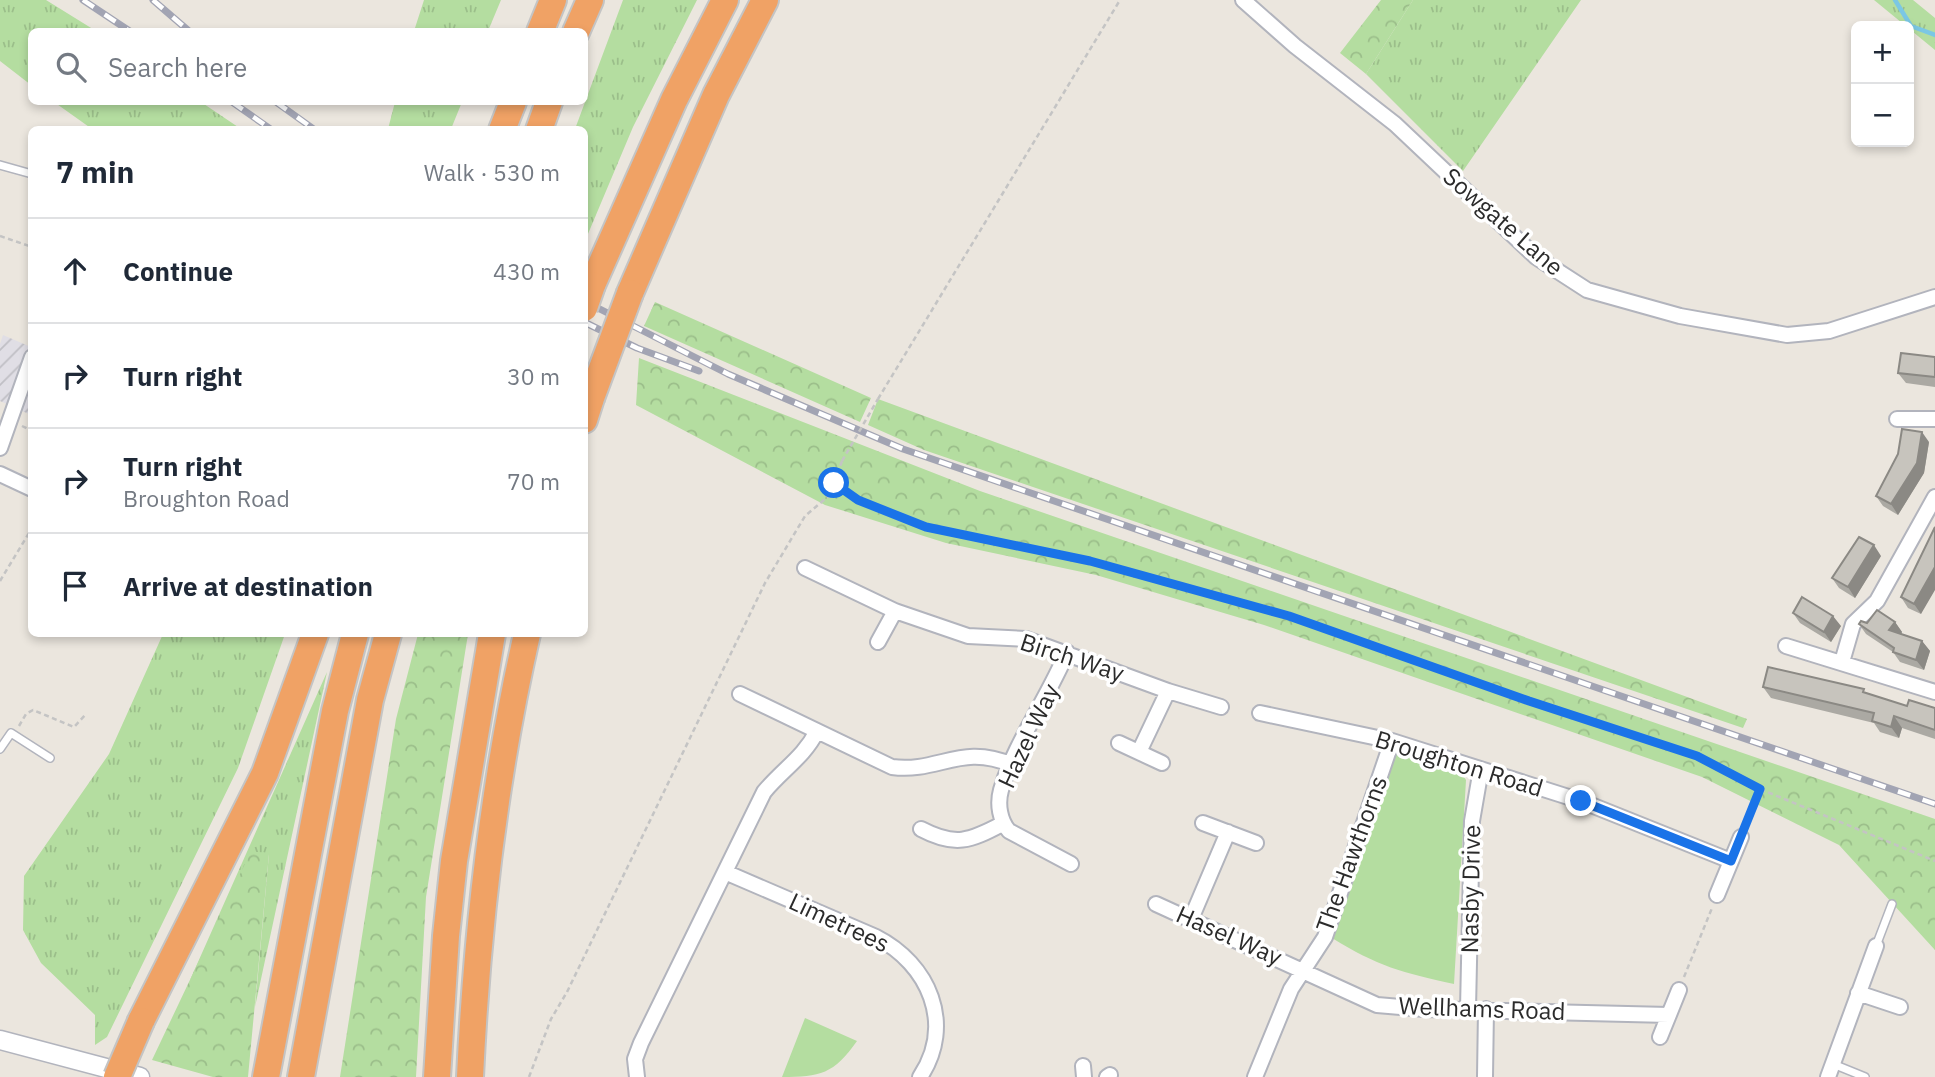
<!DOCTYPE html>
<meta charset="utf-8">
<style>
body{margin:0;font-family:"IBM Plex Sans",sans-serif;background:#f6f6f7;color:#1f2937}
.controls{position:absolute;right:21px;top:21px;display:grid;overflow:hidden;border-radius:10px;box-shadow:0 4px 10px #0003}
.controls button{width:63px;height:63px;display:grid;place-items:center;padding:0;border:0;border-bottom:2px solid #e0e1e3;background:#fff;color:#1f2937;font:35px sans-serif}
.stop{position:absolute;width:21px;height:21px;margin:-16px;border:5px solid #1a73e8;border-radius:50%;background:#fff}
.stop.end{background:#1a73e8;border-color:#fff;box-shadow:0 2px 7px #0008}
.list{margin:0;padding:0;list-style:none}
h2{display:flex;justify-content:space-between;align-items:center;height:91px;margin:0;padding:0 28px;font-size:30px}
h2 small{font-size:23px;font-weight:400;color:#747a83}
.list li{display:grid;grid-template-columns:46px 1fr auto;gap:21px;align-items:center;box-sizing:border-box;height:105px;padding:0 28px;border-top:2px solid #e0e1e3}
.list b{display:block;font-size:26px;white-space:nowrap}
.list p{margin:0;font-size:23px;white-space:nowrap;color:#747a83}
.list em{font-size:23px;font-style:normal;color:#747a83}
.icon{flex:none;width:38px;height:38px;fill:none;stroke:currentColor;stroke-width:2;stroke-linecap:round;stroke-linejoin:round}
.map{position:relative;flex:none;width:1935px;height:1077px;overflow:hidden}
.search{position:absolute;background:#fff;box-shadow:0 4px 10px #0003;left:28px;top:28px;width:560px;height:77px;display:flex;align-items:center;gap:18px;box-sizing:border-box;padding:0 24px;border-radius:10px;color:#747a83;font-size:26px}
.panel{position:absolute;background:#fff;box-shadow:0 4px 10px #0003;left:28px;top:126px;width:560px;height:511px;border-radius:10px}
.map>svg:first-child{display:block}
.industrial{fill:url(#industrial-furrows)}
.grass{fill:url(#grass-tufts)}
.forest{fill:url(#forest-crowns)}
.park{fill:#b4dda0}
.lines{fill:none;stroke-linecap:round;stroke-linejoin:round}
.stream{stroke:#7bc7e4;stroke-width:4.5}
.service-casing{stroke:#b2b4bd;stroke-width:10}
.minor-casing{stroke:#b2b4bd;stroke-width:18}
.tertiary-casing{stroke:#b2b4bd;stroke-width:21}
.motorway-casing{stroke:#c4c4c4;stroke-width:30}
.path{stroke:#c4c4c4;stroke-width:2.5;stroke-dasharray:5 3.5;stroke-linecap:butt}
.service{stroke:#fff;stroke-width:7}
.minor{stroke:#fff;stroke-width:14}
.tertiary{stroke:#fff;stroke-width:18}
.motorway{stroke:#f0a265;stroke-width:26}
.rail-casing{stroke:#a2a4b3;stroke-width:7}
.rail{stroke:#fff;stroke-width:4.5;stroke-dasharray:13;stroke-linecap:butt}
.motorway-bridge-casing{stroke:#c4c4c4;stroke-width:30;stroke-linecap:butt}
.path-bridge{stroke:#c4c4c4;stroke-width:2.5;stroke-dasharray:5 3.5;stroke-linecap:butt}
.motorway-bridge{stroke:#f0a265;stroke-width:26}
.wall{fill:#aba9a3}
.shaded-wall{fill:#8b8984}
.building{fill:#c7c4bd;stroke:#8b8984;stroke-width:2}
.route{stroke:#1a73e8;stroke-width:9}
.labels{text-anchor:middle;stroke-width:7;stroke-linejoin:round;paint-order:stroke}
.street-label{font-size:24px;fill:#2b2b2b;stroke:#fff}
</style>
<div class="map">
<svg width="1935" height="1077" viewBox="0 0 1935 1077">
<defs>
<pattern id="industrial-furrows" width="10" height="10" patternUnits="userSpaceOnUse" patternTransform="scale(1.75)"><rect width="10" height="10" fill="#e0dee5"/><path d="M-1 1l2-2M0 10L10 0M9 11l2-2" fill="none" stroke="#c0bfc5"/></pattern>
<pattern id="grass-tufts" width="24" height="20" patternUnits="userSpaceOnUse" patternTransform="scale(1.75)"><rect width="24" height="20" fill="#b4dda0"/><path d="M3 7l-1-3M5 7V3M7 7l1-3M15 17l-1-3M17 17v-4M19 17l1-3" fill="none" stroke="#9bbe8a"/></pattern>
<pattern id="forest-crowns" width="20" height="18" patternUnits="userSpaceOnUse" patternTransform="scale(1.75)"><rect width="20" height="18" fill="#b4dda0"/><path d="M2 6a3 3 0 1 1 6 0M12 15a3 3 0 1 1 6 0" fill="none" stroke="#9bbe8a"/></pattern>
</defs>
<rect width="100%" height="100%" fill="#ebe6de"/>
<path class="industrial" d="M3,335l28,12v68l-31,-14v-57z"/>
<path class="grass" d="M0,0h46l50,31 -64,1 -1,53 -31,-24z
M424,0h77l-13,31h-74z
M623,0h74l-64,127 -48,114 -1,-111 -9,-1z
M1413,0h168l-118,171 -97,-97z
M1874,0h39l22,18v32z
M54,102h147l40,27h-149z
M395,102h67l-11,27h-63z
M163,634h122l-47,134 -131,269 -12,8v-30l-54,-52 -18,-33 1,-54 85,-122z
M327,672l-72,335 14,-153 -79,126z"/>
<path class="forest" d="M1381,0h32l-47,74 -26,-21z
M655,302l216,96 -11,24 -216,-96z
M639,358l341,133 955,328v131l-96,-105 -137,-68 -438,-152 -168,-50 -150,-32 -121,-38 -189,-100z
M878,399l869,320 -4,9 -819,-278 -56,-25z
M418,634h50l-42,263 -10,180h-76l56,-358z
M251,851l18,3 -21,223h-35l-61,-17z"/>
<path class="park" d="M1397,752l65,22 4,6 -12,204c-51,-11 -77,-18 -122,-46z
M805,1018l52,23c-23,33 -37,36 -75,36z"/>
<g class="lines">
<path class="stream" d="M1895,0l16,26 24,9"/>
<defs>
<path id="service" d="M0,165l32,9
M0,749l11,-16 39,25
M1876,946l16,-42
M1833,1064l32,13"/>
<path id="minor" d="M1243,0l52,46 100,78 141,133 51,33 93,26 107,19 42,-4 106,-34
M1897,419h38
M0,448l32,-91
M0,474l32,15
M805,568l90,43 73,25 58,3 142,52 53,16
M878,642l17,-31
M1786,646l149,46
M1067,652c-19,46 -53,92 -66,138 -4,14 -1,31 8,41l62,33
M1842,662l11,-38 24,-23 58,-104
M740,694l152,73c47,6 69,-24 120,-2
M1260,713l132,28 189,60 150,60
M1119,743l43,20
M1139,752l29,-61
M1203,823l53,20
M921,829c34,18 49,12 81,-5
M725,872l151,65c53,27 79,87 44,140
M1717,895l24,-58
M1156,904l221,101 47,4 245,6
M1191,919l37,-87
M1858,993l42,14
M1468,1009l4,-188 9,-52
M1660,1037l19,-47
M1083,1066l1,11
M637,1077l-2,-18 6,-16 123,-251c18,-22 40,-35 53,-61
M1107,1077l3,-2
M1255,1077l36,-88 34,-52 67,-196
M1485,1077l1,-68
M1828,1077l48,-131"/>
<path id="tertiary" d="M0,1040l140,37"/>
<path id="motorway" d="M540,32l13,-32
M576,32l14,-32
M502,130l11,-28
M539,130l10,-28
M592,285l82,-185 51,-100
M630,293l86,-198 49,-95
M584,420l7,-22
M141,1021l124,-248 50,-139
M266,1077l69,-366 20,-77
M301,1077l69,-377 18,-66
M437,1077l9,-141 8,-75 38,-227
M470,1077c7,-149 24,-298 57,-443"/>
</defs>
<use href="#service" class="service-casing"/>
<use href="#minor" class="minor-casing"/>
<use href="#tertiary" class="tertiary-casing"/>
<use href="#motorway" class="motorway-casing"/>
<path class="path" d="M0,236l32,11
M878,399l242,-399
M22,426l10,5
M842,461l-8,22 4,5 64,31 24,8 164,34 199,55 240,85 168,55 63,33 175,72
M0,581l32,-53
M19,726l7,-12 7,-4 41,17 12,-13
M1746,824l14,-35
M1684,977l28,-69
M529,1077l22,-58 16,-27 198,-409 40,-67 33,-28"/>
<use href="#service" class="service"/>
<use href="#minor" class="minor"/>
<use href="#tertiary" class="tertiary"/>
<use href="#motorway" class="motorway"/>
<defs>
<path id="rail" d="M83,0l48,32
M153,0l37,32
M232,102l40,28
M276,102l39,28
M584,301l144,73 175,75 1032,355
M584,322l53,26 62,23"/>
</defs>
<use href="#rail" class="rail-casing"/>
<use href="#rail" class="rail"/>
<defs>
<path id="motorway-bridge" d="M584,308l8,-23
M591,398l39,-105
M117,1077l24,-56"/>
</defs>
<use href="#motorway-bridge" class="motorway-bridge-casing"/>
<path class="path-bridge" d="M842,461l36,-62"/>
<use href="#motorway-bridge" class="motorway-bridge"/>
</g>
<path class="wall" d="M1935,357v30l-29,-4 -8,-10z
M1929,442l-5,31 -26,42 -15,-9 -7,-10z
M1935,527l-14,87 -13,-6 -7,-11z
M1881,556l-26,42 -16,-10 -7,-10z
M1793,613l48,13 -10,16 -31,-19z
M1895,622l7,10 -1,2 21,7 8,10 -6,19 -24,-8 -7,-10 -27,-18 -7,-10z
M1763,687l104,6 40,13 28,2v31l-33,-11 -3,10 -19,-6 -6,-9 -103,-25z"/>
<path class="shaded-wall" d="M1922,432l7,10 -5,31 -26,42 -7,-11z
M1874,545l7,11 -26,42 -7,-11z
M1935,567v23l-14,24 -7,-10z
M1833,616l8,10 -10,16 -7,-10z
M1895,622l7,10 -5,8 -8,-10z
M1922,641l8,10 -6,19 -8,-10z
M1894,716l8,12 -3,10 -8,-11z"/>
<path class="building" d="M1901,353l34,4v20l-37,-4z
M1902,429l20,3 -5,31 -26,41 -15,-8 22,-42z
M1935,527v40l-21,37 -13,-7z
M1859,537l15,8 -26,42 -16,-9z
M1802,597l31,19 -9,16 -31,-19z
M1877,610l18,12 -6,8 33,11 -6,19 -23,-8 1,-4 -35,-24 2,-3 6,2z
M1768,667l96,22 -1,3 44,14 2,-6 26,8v22l-41,-14 -3,11 -19,-6 2,-8 -111,-26z"/>
<g class="lines">
<path class="route" d="M834,483l24,17 68,27 164,34 199,55 240,85 168,55 63,33 -29,72 -150,-60"/>
</g>
<g class="labels">
<g class="street-label">
<text transform="translate(1503 222) rotate(41)" y="8">Sowgate Lane</text>
<text transform="translate(1072 658) rotate(18)" y="8">Birch Way</text>
<text transform="translate(1029 736) rotate(-65)" y="8">Hazel Way</text>
<text transform="translate(1459 764) rotate(17)" y="8">Broughton Road</text>
<text transform="translate(1352 854) rotate(-70)" y="8">The Hawthorns</text>
<text transform="translate(1471 889) rotate(-89)" y="8">Nasby Drive</text>
<text transform="translate(839 923) rotate(25)" y="8">Limetrees</text>
<text transform="translate(1229 936) rotate(24)" y="8">Hasel Way</text>
<text transform="translate(1482 1009) rotate(2)" y="8">Wellhams Road</text>
</g>
</g>
</svg>
<div class="controls">
<button>+</button>
<button>−</button>
</div>
<div class="stop" style="left:834px;top:483px"></div>
<div class="stop end" style="left:1581px;top:801px"></div>
<div class="search"><svg class="icon" aria-label="search" viewBox="0 0 24 24"><circle cx="10" cy="10" r="6"/><path d="M15 15l6 6"/></svg>Search here</div>
<section class="panel">
<h2>7 min<small>Walk · 530 m</small></h2>
<ul class="list">
<li><svg class="icon" aria-label="ahead" viewBox="0 0 24 24"><path d="M12 20V5M6 11l6-6 6 6"/></svg><div><b>Continue</b></div><em>430 m</em></li>
<li><svg class="icon" aria-label="right" viewBox="0 0 24 24"><path d="M7 20v-9h11M14 6l5 5-5 5"/></svg><div><b>Turn right</b></div><em>30 m</em></li>
<li><svg class="icon" aria-label="right" viewBox="0 0 24 24"><path d="M7 20v-9h11M14 6l5 5-5 5"/></svg><div><b>Turn right</b><p>Broughton Road</p></div><em>70 m</em></li>
<li><svg class="icon" aria-label="arrive" viewBox="0 0 24 24"><path d="M6 21V4h12l-3 4 3 4H6"/></svg><div><b>Arrive at destination</b></div></li>
</ul>
</section>
</div>
